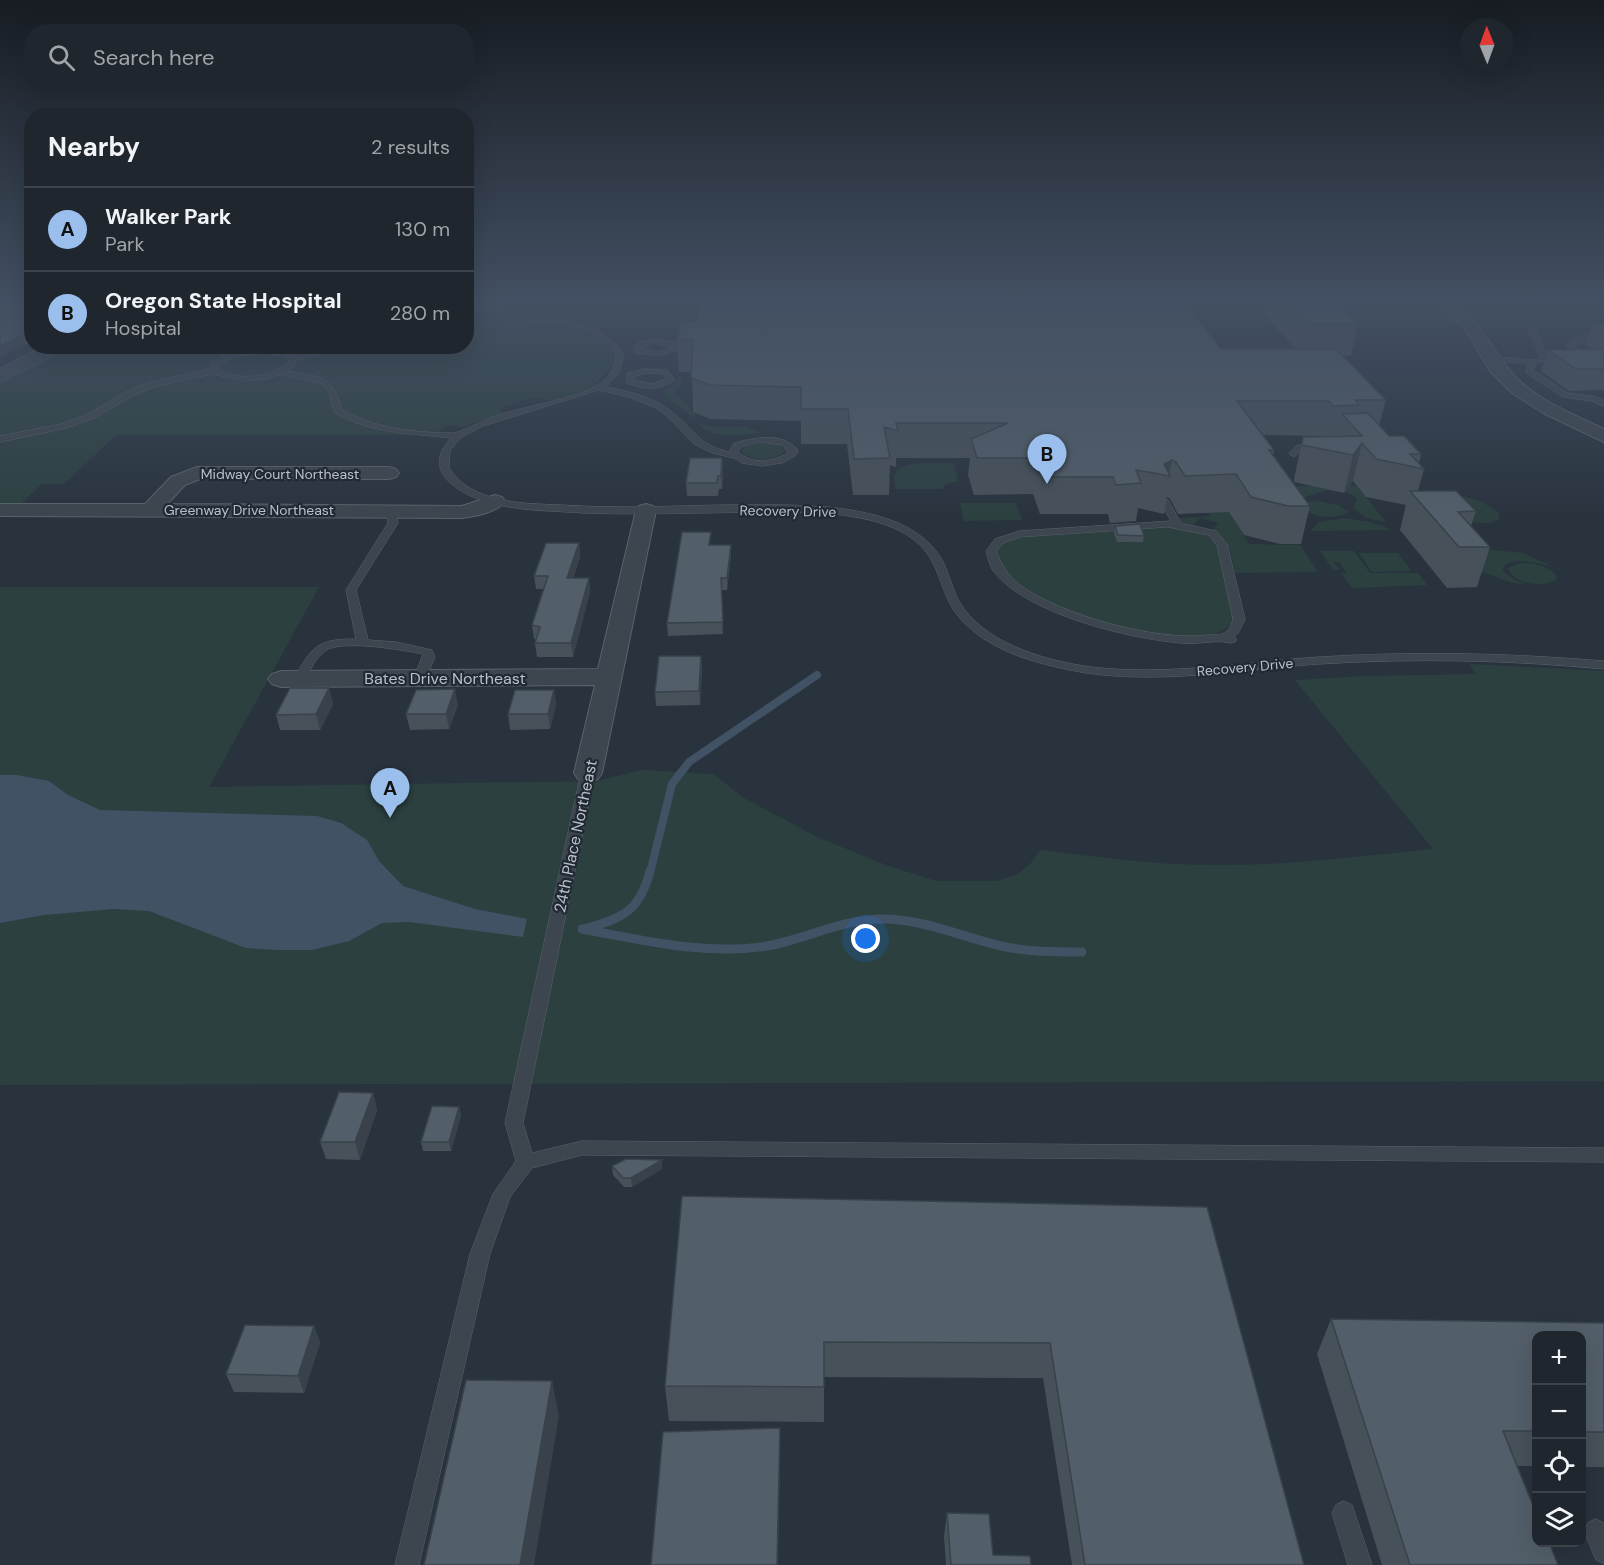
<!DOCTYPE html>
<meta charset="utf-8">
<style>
body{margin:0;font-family:"DM Sans",sans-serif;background:#272e36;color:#f1f3f6}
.controls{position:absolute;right:18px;bottom:18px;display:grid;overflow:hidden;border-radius:12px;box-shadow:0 6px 24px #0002}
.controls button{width:54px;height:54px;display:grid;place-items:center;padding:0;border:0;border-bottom:2px solid #3c434a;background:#1f262e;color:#f1f3f6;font:30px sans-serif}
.compass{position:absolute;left:1460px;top:18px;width:54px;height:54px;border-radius:50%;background:#1f262e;box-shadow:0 6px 24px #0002;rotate:359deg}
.you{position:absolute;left:866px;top:939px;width:21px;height:21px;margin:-15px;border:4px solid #fff;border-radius:50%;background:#1a73e8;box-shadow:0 0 0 9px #1a73e833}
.badge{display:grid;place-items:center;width:39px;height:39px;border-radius:50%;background:#9abfed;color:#111;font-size:20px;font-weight:700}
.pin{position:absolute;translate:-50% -50px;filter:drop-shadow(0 2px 3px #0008)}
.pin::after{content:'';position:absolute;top:32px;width:21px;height:18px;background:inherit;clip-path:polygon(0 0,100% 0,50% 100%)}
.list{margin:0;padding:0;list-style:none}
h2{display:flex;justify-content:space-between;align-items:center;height:78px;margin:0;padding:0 24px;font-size:26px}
h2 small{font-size:20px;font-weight:400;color:#a1a5aa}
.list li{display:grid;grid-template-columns:39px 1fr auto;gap:18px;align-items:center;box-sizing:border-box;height:84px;padding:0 24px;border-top:2px solid #3c434a}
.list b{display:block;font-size:22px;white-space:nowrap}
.list p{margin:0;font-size:20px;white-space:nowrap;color:#a1a5aa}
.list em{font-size:20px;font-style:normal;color:#a1a5aa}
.icon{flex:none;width:33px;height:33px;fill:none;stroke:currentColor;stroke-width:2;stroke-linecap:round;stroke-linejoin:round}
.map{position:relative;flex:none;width:1604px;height:1565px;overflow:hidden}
.search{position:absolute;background:#1f262e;box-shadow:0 6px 24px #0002;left:24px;top:24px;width:450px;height:66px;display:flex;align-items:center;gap:15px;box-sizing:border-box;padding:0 21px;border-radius:24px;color:#a1a5aa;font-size:22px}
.panel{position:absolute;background:#1f262e;box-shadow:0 6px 24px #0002;left:24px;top:108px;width:450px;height:246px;border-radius:24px}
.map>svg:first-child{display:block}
.green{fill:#2c4040}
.water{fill:#415265}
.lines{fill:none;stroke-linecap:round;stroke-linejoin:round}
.stream-far1{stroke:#415265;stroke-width:8}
.stream{stroke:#415265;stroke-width:9}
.service-casing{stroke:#5a636c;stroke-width:1}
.minor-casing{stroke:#5a636c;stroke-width:2}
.tertiary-casing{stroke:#5a636c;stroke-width:1}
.service{fill:#3d454e;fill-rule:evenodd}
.minor{fill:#3d454e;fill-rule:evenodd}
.tertiary{fill:#3d454e;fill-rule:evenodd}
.wall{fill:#47515a}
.shaded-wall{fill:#39424a}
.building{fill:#525e69;stroke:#39424a;stroke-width:1.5}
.labels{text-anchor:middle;stroke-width:4.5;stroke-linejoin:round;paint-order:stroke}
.far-street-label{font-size:14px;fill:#b9c0c9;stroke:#212a34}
.street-label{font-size:16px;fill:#b9c0c9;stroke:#212a34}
</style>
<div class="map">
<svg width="1604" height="1565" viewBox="0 0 1604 1565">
<rect width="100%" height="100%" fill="#29333e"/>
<path class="green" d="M467,300h29l-6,4 -5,10c17,19 92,-1 127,35 9,28 -40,51 -63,52 -3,0 -6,-3 -9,-3 -9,-1 -31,8 -42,11l5,4 -40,14 -15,-2 -15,10h-317l-52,49h-22l-28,26h-14v-133l58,-30 408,-1z
M680,376l3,7 -9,11 11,8 11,14 -2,2 -30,-22 1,-7 12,-7z
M697,423l18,4h31l17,6c-22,1 -50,8 -66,-10z
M761,442l13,1 9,4 1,5c-11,10 -31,9 -42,1l2,-6z
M954,463l4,18 -12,3 -4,5h-46l-3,-14h3l1,-5c16,-10 38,-6 57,-7z
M1262,486h95l29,36 -20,-4 -13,-10 4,-10 -11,-6 -16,-3 -28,9z
M1450,493l31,8 18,12v6l-9,4 -28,-1 12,-11v-4l-11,-9z
M1218,494l31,50 51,1 18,27 -83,1c-4,-18 -5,-33 -23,-42l6,-8 -18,-5 -7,7 -11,-3 -3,-4 31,-2 -5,-9z
M1319,501l19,4 11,7c-12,8 -32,5 -44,-1v-9z
M960,503h56l6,17 -58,1z
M1344,518l26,4 23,8 -83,1 9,-9z
M1167,526l33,5 17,13 16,75c-15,49 -237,-11 -237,-70l6,-6 15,-6z
M1484,549l39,4 28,13c-16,-2 -35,-11 -48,1v4l12,9 11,4 -14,-1 -30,-11z
M1320,551h34l16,22h48l9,12 -75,3 -11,-15h6l-8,-11h-5l6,8h-7z
M1359,553h39l14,18 -40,1z
M1520,563c13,0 29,2 37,14l-1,3c-13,8 -43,4 -48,-12z
M0,587h319l-110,200 389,-6 44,-11 71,4 31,24 73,39 69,28 50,16h62l20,-7 14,-12 8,-12c58,7 115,15 174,15 73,1 147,-9 219,-16l-138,-169 72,-4 109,-2 -7,-10 135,7v410l-1604,4z"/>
<path class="water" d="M0,775h17l32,6 19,14 32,15 217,6 24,7 26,17 12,21 24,25 72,23 52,10 -4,18 -114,-15 -27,1 -33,18 -37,9h-36l-30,-2 -97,-37 -35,-2 -70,6 -44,8z"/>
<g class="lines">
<path class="stream-far1" d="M650,873l22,-89 17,-22 128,-87"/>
<path class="stream" d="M587,928c37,-10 53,-18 63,-57
M582,929c61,11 123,27 185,17 40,-7 77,-28 119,-27 39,1 77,18 115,27 26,6 54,6 81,6"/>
<defs>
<path id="service" d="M496,300h7l-3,11 2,4c46,8 93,-3 122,40l-5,17 -13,15c22,4 44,9 62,22 25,17 27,35 61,43l5,-9c21,-5 47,-12 64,7l-3,6 -13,7 -20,3 -20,-3 -8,-5 -22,-5 -18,-9 -25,-26 -13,-10 -24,-10 -33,-8 -116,36 -21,11 -12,13 -1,17c9,18 31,28 50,32 20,5 41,5 62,6 88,6 177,-5 266,2 42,4 97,15 117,57 7,15 10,32 20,45 28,37 84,52 127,58 77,9 152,-5 228,-10 95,-6 190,-4 285,4v8c-95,-9 -190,-11 -285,-5 -89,6 -179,25 -267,2 -34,-8 -71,-22 -94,-50 -13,-16 -16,-35 -25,-53 -19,-39 -73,-47 -111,-50 -79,-3 -159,3 -238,0 -29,-2 -58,-2 -86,-8 -32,-7 -81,-31 -47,-67 -41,-5 -81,-4 -117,-26l-5,-20 -9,-9 -39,-9 -15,5 -23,2 -31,-7 -58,13 -24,10 -36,21 -27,10 -67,14v-6l62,-12 26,-10 36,-21 24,-10 62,-14 3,-7 11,-5 -20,-11h10l17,8 39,-5 22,7 47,-10h17l-61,14 1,4 -9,7c32,7 46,2 54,38 32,19 74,24 112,24 7,0 33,-14 42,-17 32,-11 78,-15 106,-33 10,-7 13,-17 15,-28 -25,-38 -76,-29 -116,-36l-7,-9 -27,1v-4l28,-1zM270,353l15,4 4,5c-19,16 -50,19 -72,8 7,-17 37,-15 53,-17zM760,442l23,3 5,8c-15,9 -36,12 -50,-1l3,-5z
M1528,326l7,2 13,31 -13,5 -2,6 35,23 26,3 10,5v6l-12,-6 -29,-4 -37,-24 1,-9 -39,-4v-4h3l40,4 9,-2z
M1604,328v5l-30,13 30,22v6l-38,-28 4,-6z
M653,339l21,2 7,7 -21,8 -25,-3 -2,-5 6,-6zM653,343l19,4 -13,5 -18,-3z
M645,369l22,1 8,9c-13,12 -32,11 -48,4v-9zM646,373l16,1 4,5 -15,5 -17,-4v-3z
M1318,442l4,3 -1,2 -19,3 -8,7 -5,-3 7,-8z
M1165,499l3,1 13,23 35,8 11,13 18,75 -6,13 -5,4 3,4 -2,2 -4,1c-16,-4 -32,2 -50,0 -51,-4 -154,-29 -187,-71 -4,-5 -6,-14 -8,-21l9,-12 24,-8 152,-10 -11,-19zM1168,527l40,8 9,10 16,74c-1,4 -3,9 -6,12 -5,4 -12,4 -18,4 -51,7 -149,-20 -189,-50 -13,-10 -18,-20 -24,-34l7,-8 17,-6z
M391,508l5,3 2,12 -42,67 12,50 28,2 36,8 3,7 -9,21 -6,4 -6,-4 9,-24c-20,-4 -83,-15 -98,-3 -10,7 -15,21 -22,31h-8l-2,-3c20,-32 22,-40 63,-40l-10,-49 42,-67 -2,-12z
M588,769l7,4 -72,350 9,30 50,-12 1022,7v14l-1022,-7 -50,13 -22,29 -20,57 -71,311h-24l75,-311 23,-60 23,-33 -11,-38 76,-350z
M1344,1501l8,4 20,60h-24l-16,-52 4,-8z
M1596,1519l8,4v41l-8,-4 -12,-29 4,-8z"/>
<path id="minor" d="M1433,300c5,0 13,-1 18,2 33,17 44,59 72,82 23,20 54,32 81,45v13l-59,-28 -33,-21 -22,-22 -25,-42z
M197,467h192l7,2 3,4 -3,4 -7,2h-189l-15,6 -18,19 295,2 33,-11 7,2 3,4c-8,12 -30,15 -43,17l-462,-2v-12h145l26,-27z
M646,504l7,2 3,4 -54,263 -4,6 -10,2 -10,-2 -4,-6 21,-88 -314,2 -9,-3 -4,-5 4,-5 9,-3 317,-2 38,-159 3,-4z"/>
<path id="tertiary" d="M43,346h24l-2,4 -65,33v-14z"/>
</defs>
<use href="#service" class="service-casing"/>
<use href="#minor" class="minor-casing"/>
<use href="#tertiary" class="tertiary-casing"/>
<use href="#service" class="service"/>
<use href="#minor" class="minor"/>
<use href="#tertiary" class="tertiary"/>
</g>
<path class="wall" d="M32,300v45l-7,-1 -25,13z
M926,300l3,8 292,41h74l-32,-37 2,-12h69l24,24 -7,32h-7l42,44 -7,26 10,10 32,18 -2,9 5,6 -6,22 58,20 -5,15 19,21 -13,40 -30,1 -47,-58 6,-25 -40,-8 -13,-16 -9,12 -50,-11 1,-8 8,-37h19v-1l-59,-1 11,15 -1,5 37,51 -9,38h-21l-36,-9 -15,-23 -51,2 -8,-15 -3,-2 -3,17 -26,-6 -2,13 -26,2 -2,-9h-68l-7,-20 -59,1 -6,-20 2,-17h-74v9l-6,-2 -1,30h-36l-6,-51h-46v-23l-90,-2 -18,-7 -1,-40h-13l-2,-32 19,-18 125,-21z
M1604,323v67l-35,1 -28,-20 7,-21 44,-1 -7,-5 7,-20z
M722,458l1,13 -1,18h-3l-1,7h-31l-1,-13z
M1115,526l29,10 -1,6h-26l-3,-9z
M579,543l1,14 -7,21h16l1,14 -17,65h-36l-2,-14 1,-3 -2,-1 -2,-14 11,-36h-7l-2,-13z
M711,545l20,11 -4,34h-6l2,44 -55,2 -1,-13z
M701,656l1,13 -2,36 -44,1 -1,-14z
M329,688l4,16 -13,26h-40l-4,-15z
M554,690l2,15 -6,24 -40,1 -2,-16z
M458,705l-9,24 -39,1 -4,-16z
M373,1093l4,17 -17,50 -34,-1 -6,-17z
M459,1107l2,9 -10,35h-28l-2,-9z
M662,1160v9l-30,18h-8l-11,-12 -1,-9z
M1207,1207l97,358h-232l-29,-187 -219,-1v45l-155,-1 -4,-35z
M1331,1319l273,4v144h-23v-132h-45v131h-19l41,99h-176l-65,-211z
M314,1326l6,17 -16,50 -70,-1 -8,-18z
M947,1513l46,42 38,10h-85l-2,-28z"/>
<path class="shaded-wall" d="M32,334v10l-3,-9z
M22,335l3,9 -25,13v-11z
M1362,443l-9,38 -9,12 9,-38z
M722,458l1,13 -1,18 -1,-13z
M1172,460l-3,16 -5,-12z
M579,543l1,14 -12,34 -1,-13z
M731,545v11l-4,34v-12z
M589,578l1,14 -17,65 -2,-14z
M701,656l1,13 -2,36 -1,-14z
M329,688l4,16 -13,26 -4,-16z
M455,689l3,16 -9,24 -3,-15z
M554,690l2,15 -6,24 -2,-15z
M373,1093l4,17 -17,50 -5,-18z
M459,1107l2,9 -10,35 -2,-9z
M662,1160v9l-30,18 -1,-9z
M314,1326l6,17 -16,50 -6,-17z
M552,1381l7,35 -25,149h-14z
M780,1428v35l-2,102h-1z"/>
<path class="building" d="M0,300h32v34l-3,1h-7l-22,11z
M704,300h117v1l105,-1 3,8 11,-8h243l38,49h115l50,51h-31l4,5 -26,1 -4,-5h-92l37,49h-5l41,56h-22l-37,-9 -15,-23 -51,2 -9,-14 -4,-2 -8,4 6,12 -34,-6 5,13 -25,2 -3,-8h-69l-8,-19h-59l-6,-19 37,-16h-112l2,8 -14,-4 6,31 -36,1 -6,-50h-47v-22l-91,-2 -19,-7 2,-38h-16l4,-18h15l3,-16h4z
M1286,300h48l24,24h-49z
M1604,323v8l-12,-7z
M1602,349l2,1v19h-28l-28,-19z
M1368,413l21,23h15l17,18h-11l14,15 -48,-10 -14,-16 -9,12 -51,-10 1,-8 59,-1 -20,-22z
M690,458h32l-1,18h-3l-1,7h-31z
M1410,491h46l20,20 -18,1 32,35h-31z
M1140,524l4,12 -26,-1 -3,-9z
M682,532h29l-2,13h22l-4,33h-6l2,44 -56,1z
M546,543h33l-12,35h22l-18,65h-36l5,-16 -8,-2 16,-49h-14z
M659,656h42l-2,35 -44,1z
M290,688h39l-13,26 -40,1z
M455,689l-9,25h-40l10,-24z
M515,690h39l-6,24h-40z
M339,1092l34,1 -18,49h-35z
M432,1106l27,1 -10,35h-28z
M626,1159l36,1 -31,18h-8l-11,-12z
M682,1196l525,11 97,358h-219l-35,-222 -226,-1v45l-159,-1z
M1331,1319l273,4v109h-23v-97h-45v96h-33l33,82v29h13l9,23h-148z
M245,1325l69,1 -16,50 -72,-2z
M466,1380l86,1 -32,184h-96z
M780,1428l-3,137h-126l12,-133z
M947,1513l42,1 4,41 37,1 1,9h-80z"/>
<linearGradient id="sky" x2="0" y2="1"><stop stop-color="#171c22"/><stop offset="0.58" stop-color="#435063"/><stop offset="1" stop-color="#435063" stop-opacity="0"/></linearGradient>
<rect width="1604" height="520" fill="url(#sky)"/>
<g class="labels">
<g class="far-street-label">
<text x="280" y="479">Midway Court Northeast</text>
<text x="249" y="515">Greenway Drive Northeast</text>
<text transform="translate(788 511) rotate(1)" y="5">Recovery Drive</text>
<text transform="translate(1245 667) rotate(-5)" y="5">Recovery Drive</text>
</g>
<g class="street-label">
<text x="445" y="684">Bates Drive Northeast</text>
<text transform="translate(575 836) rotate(-78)" y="6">24th Place Northeast</text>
</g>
</g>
</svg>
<div class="controls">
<button>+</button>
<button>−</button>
<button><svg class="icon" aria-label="locate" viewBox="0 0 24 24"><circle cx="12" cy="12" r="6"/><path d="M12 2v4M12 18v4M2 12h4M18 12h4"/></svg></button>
<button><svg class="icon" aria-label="layers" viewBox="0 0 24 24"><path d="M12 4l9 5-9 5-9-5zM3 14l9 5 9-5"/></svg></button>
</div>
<svg class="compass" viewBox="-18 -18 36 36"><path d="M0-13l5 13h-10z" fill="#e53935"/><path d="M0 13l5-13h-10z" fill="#a1a5aa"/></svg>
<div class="you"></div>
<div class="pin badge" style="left:390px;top:818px">A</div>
<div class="pin badge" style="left:1047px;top:484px">B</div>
<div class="search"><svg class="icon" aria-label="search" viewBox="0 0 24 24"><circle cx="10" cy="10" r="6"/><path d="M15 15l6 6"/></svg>Search here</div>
<section class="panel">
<h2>Nearby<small>2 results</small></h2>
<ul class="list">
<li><span class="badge">A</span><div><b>Walker Park</b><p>Park</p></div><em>130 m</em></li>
<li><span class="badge">B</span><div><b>Oregon State Hospital</b><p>Hospital</p></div><em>280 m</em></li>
</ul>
</section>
</div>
